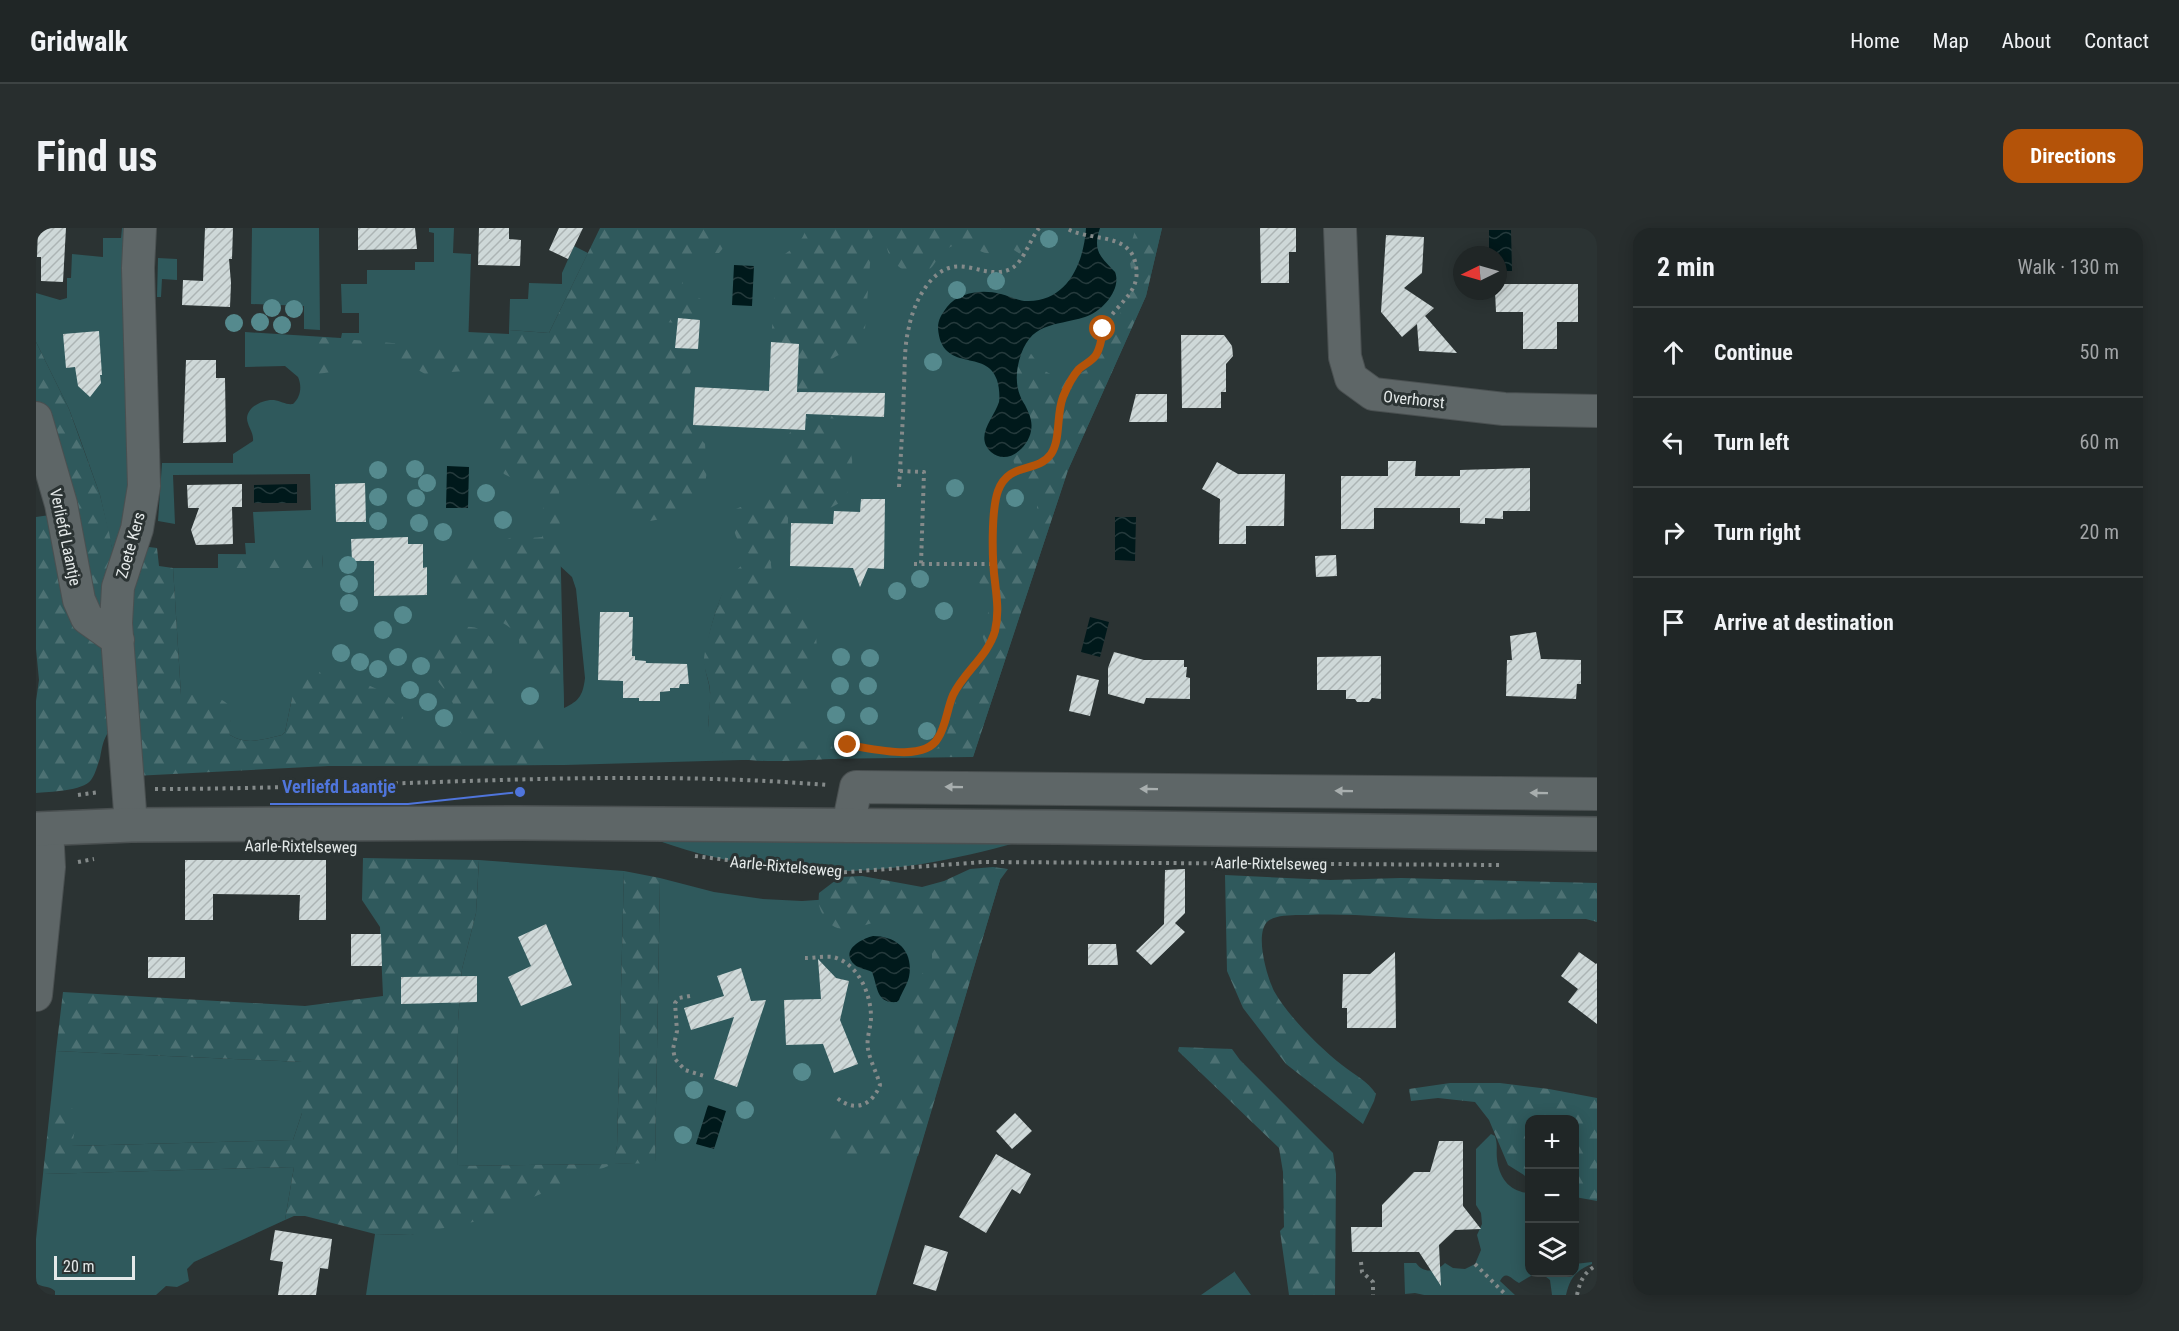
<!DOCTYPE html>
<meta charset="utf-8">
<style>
body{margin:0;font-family:"Roboto Condensed",sans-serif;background:#282e2e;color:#f1f3f6}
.controls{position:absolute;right:18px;bottom:18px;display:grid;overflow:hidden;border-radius:12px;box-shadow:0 3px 15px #0003}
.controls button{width:54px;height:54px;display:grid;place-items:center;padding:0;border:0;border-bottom:2px solid #3d4343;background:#202626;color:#f1f3f6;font:30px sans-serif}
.compass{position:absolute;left:1417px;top:18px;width:54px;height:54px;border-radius:50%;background:#202626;box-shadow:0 3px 15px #0003;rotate:265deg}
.scale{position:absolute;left:18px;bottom:15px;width:81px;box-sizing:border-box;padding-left:6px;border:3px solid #e4e9e9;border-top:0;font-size:16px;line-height:21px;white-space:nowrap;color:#e4e9e9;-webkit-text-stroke:4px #2b3333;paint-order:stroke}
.stop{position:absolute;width:18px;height:18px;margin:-14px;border:4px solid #b45309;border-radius:50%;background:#fff}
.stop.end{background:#b45309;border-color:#fff;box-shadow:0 2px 6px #0008}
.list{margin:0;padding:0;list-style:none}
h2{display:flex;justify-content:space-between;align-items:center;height:78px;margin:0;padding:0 24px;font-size:26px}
h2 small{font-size:20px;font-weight:400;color:#a2a5a7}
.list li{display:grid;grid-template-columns:39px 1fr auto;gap:18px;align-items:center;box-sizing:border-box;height:90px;padding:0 24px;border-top:2px solid #3d4343}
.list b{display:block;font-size:22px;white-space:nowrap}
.list em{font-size:20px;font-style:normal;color:#a2a5a7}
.icon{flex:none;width:33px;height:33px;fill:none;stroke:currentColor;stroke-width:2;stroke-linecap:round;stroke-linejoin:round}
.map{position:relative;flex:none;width:1561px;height:1067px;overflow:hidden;border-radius:18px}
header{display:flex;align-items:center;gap:36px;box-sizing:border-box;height:84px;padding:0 30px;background:#202626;border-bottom:2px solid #3d4343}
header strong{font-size:28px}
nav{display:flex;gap:33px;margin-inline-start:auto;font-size:21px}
.intro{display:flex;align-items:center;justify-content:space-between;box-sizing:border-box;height:144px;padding:0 36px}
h1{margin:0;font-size:42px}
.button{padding:15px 27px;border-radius:18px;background:#b45309;color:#fff;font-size:21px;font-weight:700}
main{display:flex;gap:36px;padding:0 36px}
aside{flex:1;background:#202626;border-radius:18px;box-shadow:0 3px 15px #0003}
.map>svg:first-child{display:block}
.green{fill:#2f595c;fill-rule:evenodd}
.forest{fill:url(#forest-firs)}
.water{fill:url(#water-waves)}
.building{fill:url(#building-hatch)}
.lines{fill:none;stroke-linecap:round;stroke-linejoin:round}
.minor-casing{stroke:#4a5051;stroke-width:34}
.tertiary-casing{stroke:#4a5051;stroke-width:36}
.path{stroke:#848a8a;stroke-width:4;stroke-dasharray:3 4.5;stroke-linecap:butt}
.minor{stroke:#5e6667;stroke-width:32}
.tertiary{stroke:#5e6667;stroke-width:33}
.tree{fill:#558a8e}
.oneway{fill:#a8aeae}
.route{stroke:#b45309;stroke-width:8}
.labels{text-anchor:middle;stroke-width:6;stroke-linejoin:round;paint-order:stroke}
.street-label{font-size:16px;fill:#e4e9e9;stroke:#2b3333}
.leader{fill:none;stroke:#4f75dc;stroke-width:2}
.callout-dot{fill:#4f75dc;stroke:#2b3333;stroke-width:2}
.callout-label{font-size:18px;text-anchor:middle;font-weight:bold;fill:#4f75dc;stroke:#2b3333;stroke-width:6;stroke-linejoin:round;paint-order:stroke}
</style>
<header>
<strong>Gridwalk</strong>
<nav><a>Home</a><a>Map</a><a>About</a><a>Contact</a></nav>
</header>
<div class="intro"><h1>Find us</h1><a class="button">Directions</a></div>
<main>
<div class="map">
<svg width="1561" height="1067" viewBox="0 0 1561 1067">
<defs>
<pattern id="forest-firs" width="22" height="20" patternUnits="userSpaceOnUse" patternTransform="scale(1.5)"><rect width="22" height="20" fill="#2f595c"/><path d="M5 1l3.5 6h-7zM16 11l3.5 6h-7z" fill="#4d7173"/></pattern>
<pattern id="water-waves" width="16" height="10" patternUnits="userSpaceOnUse" patternTransform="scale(1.5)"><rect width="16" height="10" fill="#00191b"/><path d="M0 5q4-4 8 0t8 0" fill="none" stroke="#253a3c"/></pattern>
<pattern id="building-hatch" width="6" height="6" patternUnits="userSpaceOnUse" patternTransform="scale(1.5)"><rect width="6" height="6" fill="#ced8d8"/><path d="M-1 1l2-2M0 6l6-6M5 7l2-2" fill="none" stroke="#acb4b4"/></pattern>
</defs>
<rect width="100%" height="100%" fill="#2b3333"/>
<path class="green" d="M86,0h8l2,247 -8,53 -11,25 -13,-58 -22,-62 -9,-24 -33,-67v-49l24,7 7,-2v-20h4l1,-24 31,3v-19h18z
M216,0h67l1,102 -16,-1v-23l-53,-2z
M393,0h25l-1,25 18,1 -3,95 90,7 54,-128h550l-16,68 -78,174 -95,287 -231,3 -177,5 -237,1 -36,-68 -7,34 -3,3c-19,4 -35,11 -52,0l-2,-5 3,-12 -38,-23h-12l-8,-127h150l-1,-13h-76l-1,-12h10l-2,-31 58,-2 -1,-36 -137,1 2,49 -17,-3 4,-58h71v-9l20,-13c1,-9 -6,-15 -6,-23 1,-12 17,-19 27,-18 7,1 12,5 19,4 8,-7 9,-18 5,-27l-13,-11 -40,1v-35l96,6 1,-5h17v-20h-17l-1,-29h26v-14h48v-8h19v-29l-5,-1zM523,337l13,12 4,12 9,89c-2,16 -5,23 -21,30zM701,343l-14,182c-22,-27 -12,-31 -13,-60 0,-11 -6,-21 -5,-32 2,-23 15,-75 32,-90z
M538,18l14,7 -39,80 -40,-3 1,-31h18l1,-16 33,1v-11z
M122,30l19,1v21l-15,-1 -1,18h-4z
M993,611c-130,38 -240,47 -370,2z
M443,632l145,11 -7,275 -3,18 41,-2 5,-284 54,14 49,7 39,2 116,-8 82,-13 -124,415h-510l9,-61 36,1 200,-71 -154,2 1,-145 4,-52 14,-56z
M20,823l246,11v51l-9,27 -222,6 -20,-46z
M1455,906l4,2c3,9 1,14 2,23 2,19 13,33 32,34l1,79h44l1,-8 17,-2v2c-16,6 -22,14 -26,31h-14l-2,-15c-13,-11 -19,-4 -31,3 -7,-3 -13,-14 -19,-2l15,14h-91l-9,-2 -10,1 -1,-31h12c8,11 20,9 29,0l8,5 12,1 10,-5 6,-14 -4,-15 5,-11 -1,-11 -5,-8v-56z
M258,939l-9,53 -91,42 -7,7 2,12 -12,6 -11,-1 -10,9h-101v-4c-6,-6 -13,-3 -19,-8v-44l7,-65z
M1198,1043l17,24h-50l33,-23z"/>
<path class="forest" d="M564,0h136l-4,1 -4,13 -9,11 -29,1 -10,16c3,23 8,22 27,32l-2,12 -5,6 -23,-2v5l-12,-1 -1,14 12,1v11l22,1 -17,52 1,17 23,26 2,26 -3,22 -12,17 -20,8 -22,4 -15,-4 -36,-30 -20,-5 -20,4 5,222 -10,-19 -13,-14 -13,-6 -11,-10c0,-6 3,-14 2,-19 -5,-20 -49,-28 -63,-41 -5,-4 -6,-11 -9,-17 9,-20 19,-28 42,-22l7,-4c9,-29 25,-15 46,-19l2,-50 -15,-8 -13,1 -12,-6 -6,-8 -4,-44 -13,-13 -3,-39 -53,4 -29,-17v-9l-63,-2 -2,26 -13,2 -1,-37 150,12 1,-17 41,2v-4l40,3z
M770,0h73l-7,10 -8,104c-11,10 -27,10 -36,21 -8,10 -7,35 -1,45 10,17 22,30 25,51 1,14 -3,28 -7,41l-28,15 -20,-3 -9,3c0,9 0,20 -4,28 -5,7 -14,11 -13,22 2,21 21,25 31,39 9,12 17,32 14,47 -1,10 -10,16 -13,29l5,8 -4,13c-10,5 -26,11 -25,25 1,22 23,15 38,14 4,-1 9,1 13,2l7,17c-26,0 -92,7 -113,-5 -22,-13 -14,-40 -14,-59 1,-11 -5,-21 -6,-32 -1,-14 16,-69 24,-83 5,-8 15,-15 22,-23v-2c-14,-13 -21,-28 -14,-46 12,-6 26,-5 36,-13 9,-10 2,-26 4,-37 2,-12 9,-20 16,-29h13l1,-38h-9l2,-48 -28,-2 5,-67 4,-17c11,-9 23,-15 26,-30z
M858,0h138l-12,26 -6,-4 1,-13 -8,-7h-9l-9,13 1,10c-11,2 -18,-12 -34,-8 -18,4 -19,21 -30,27 -17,9 -43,-13 -39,-32 1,-4 5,-9 7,-12z
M1100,0h26l-16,68 -78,174 -95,287h-48c32,-17 20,-40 36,-66 8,-13 21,-24 28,-38l-7,-18 1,-9 6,-15 -1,-11 -11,-22 2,-11 17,-15 6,-10 29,-12 6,-10v-17l-22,-37 -4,-13 1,-57 8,-45 7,-1c8,6 10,16 18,21 44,27 72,-38 79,-71 1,-6 6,-11 7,-17 3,-10 -2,-19 -2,-28 1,-9 4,-18 7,-27z
M0,114l33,67 31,86 9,37 4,21 -6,33 2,145c-6,9 -7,16 -9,27 -2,6 -5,17 -9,22 -8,11 -42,12 -55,13v-92l3,-21 -3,-31v-132l14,-2 -14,-39z
M113,319l8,1 2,18 14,2 8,127c14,0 45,-2 50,15 2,9 -3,17 -1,25 17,11 33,4 52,0l3,-3 7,-34 17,-33 5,-2 11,17c28,-3 63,6 76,33 3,6 4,17 9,21 7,5 19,2 27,4 8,3 10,11 18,13l7,-6c0,-14 -5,-33 -11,-46 -8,-15 -21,-20 -20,-40 2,-31 46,-45 62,-18 8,15 -3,26 -2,41 20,15 2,34 9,55 14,5 27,-3 41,1 9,7 9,16 5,27l-218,1 -194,10 -9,-127 12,-80z
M182,326l104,1 1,13h-105z
M327,630l116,2 -3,53 -14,56 -4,52 -1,145 156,-2 4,-18 7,-275 36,7 -5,285 -42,1 -140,58 -62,13 -36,-1 -70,-18h-11l-9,4 9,-53 -251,7 8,-74 27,11 -6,35 221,-6 9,-27v-51l-246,-11 7,-59 242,14 78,-10 -3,-69 -18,-27z
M957,639l15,2 -8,11 -82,276 -90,2 -6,-10 -1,-11c15,-15 37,-9 56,-18 10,-5 16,-15 22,-24 17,-24 19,-52 13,-80 -1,-6 -5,-12 -4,-18 3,-15 14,-23 24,-33v-21c-8,-8 -16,-20 -28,-24 -25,-7 -60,26 -78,0 -7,-9 -8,-15 -7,-26l21,-16 22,-1 60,11 22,-6 26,-12z
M1189,647l105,5 71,-2 196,5v39l-11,-3c-50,0 -100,1 -150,0 -42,-1 -86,-6 -128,-4 -11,0 -31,-1 -40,6 -14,12 -1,56 6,70 15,26 44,55 68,74 11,9 26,16 34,29l-2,7 -11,23 -77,-60 -43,-56 -16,-37z
M1143,819l53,2 8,11 93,93 3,21 -1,121h-46l-9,-64 4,-4 -1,-55 -4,-24 -101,-97z
M1414,855h50l49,6 48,9v103l-22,-4 -1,-77h-44l-1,61 -5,-6 -16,-10 -19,-45 -14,-18 -37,-4 -27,3 -2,-12z"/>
<path class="water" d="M1050,0h14c-8,23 1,29 15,44 7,17 -13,40 -30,45 -32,10 -55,4 -66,44 -4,16 -3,30 6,44 4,8 8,16 6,26 -3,17 -24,35 -40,21 -17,-16 3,-34 8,-50 1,-6 0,-16 -2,-22 -10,-32 -56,-6 -59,-52 0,-9 4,-14 9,-21 12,-15 35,-18 54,-13 9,2 17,7 26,7 40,1 57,-38 59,-73z
M1453,2h22l1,41h-14v-16h-9z
M698,37l20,1 -2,40 -20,-1z
M411,238l22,1 -1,41h-22z
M261,256v19h-43v-18z
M1079,289h21l-1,44 -20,-1z
M1054,389l19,5 -9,35 -19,-5z
M837,708c24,0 41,15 36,41 -2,8 -7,15 -10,23l-2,2c-21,2 -19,-15 -25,-30 -5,-3 -13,-3 -17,-7 -16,-14 6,-26 18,-29z
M672,877l18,6 -12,38 -18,-5z"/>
<path class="building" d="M2,0h28l-3,54 -22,-1v-24h-4z
M169,0h28l-1,31h-3l2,24 -1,24 -48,-2 1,-25 20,1z
M322,0h57l2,21 -59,1z
M443,0h30v11l12,1 -1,26 -42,-1z
M523,0h24l-15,31 -19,-9z
M1224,0h36v24h-7v31h-28z
M1350,7l38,2 -2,36 -18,15 30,20 -9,8 32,37 -38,-2 -2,-27 -15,13 -21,-25z
M1462,56h80v38h-21v27h-34v-37h-27l-1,-21h3z
M642,90l22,2 -2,29 -23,-1z
M63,103l3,44h-2l1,8 -11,14 -12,-11 -3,-19 -9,1 -3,-34z
M1145,107h43l8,11 1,10 -7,8v28h-5v16h-39z
M735,114l28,2 -2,48 88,1 -1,24 -78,-3 -1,16 -112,-5 2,-38 74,4z
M150,132h30v18h9l1,64 -43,1z
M1100,166h31v28h-38z
M1352,233h28l-1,15h45v-6l70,-2v43h-27v8l-18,-1v6l-25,-1v-15h-86v21h-33v-53h47z
M1181,234l21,12h47l-1,52h-38v18h-27l1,-45 -18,-10z
M329,255l1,39h-30l-1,-38z
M206,256v23h-10l1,37 -37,1 -5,-15 8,-22h-11l-1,-23z
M825,271h24l-1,70 -16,-1 -8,19 -7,-19 -63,-2 1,-43 42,1 1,-13 26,1z
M372,309v7h15v24l4,-1v28l-53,1v-35h-22l-1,-22z
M1300,327l1,21 -21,1 -1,-21z
M564,384h29v5h4l-1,39h3v4l11,1v2l41,1 2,20h-9l-1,4h-9v3l-10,1v9h-21v-3h-16v-17l-25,-1z
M1500,404l5,27 40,1v24h-4l-1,15 -70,-3 1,-36h5l-2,-24z
M1078,424l30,8h40v7h3l-1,10 4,1v21l-44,-1 -2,6 -36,-10v-26z
M1345,428v43l-9,-1 -3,4h-12l-2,-3h-9v-9h-29v-33z
M1041,447l22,5 -9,36 -21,-5z
M149,632h141v60h-27l1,-25 -87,-1v26h-28z
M1149,641v44l-10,10 10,9 -34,33 -15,-14 28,-27 1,-54z
M510,696l26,61 -51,21 -13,-29 23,-11 -13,-29z
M315,706h30l1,32h-31z
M1052,716h28l2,21h-30z
M1359,724l1,76h-49v-20h-5l1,-34h27z
M1543,724l17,12 1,-1v61l-29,-22 10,-13 -17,-13z
M112,729h37v21h-37z
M782,731l18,19 13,3 -9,39 18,44 -24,9 -11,-29 -37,1 -2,-45 37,-1z
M705,740l10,33 15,-1 -29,87 -23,-8 20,-62 -43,13 -7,-22 40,-12 -7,-20z
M441,748v26l-76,2v-27z
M979,885l17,18 -20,18 -16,-18z
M1403,913h24v65l18,23 -26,1 -16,15 2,41 -22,-34h-67l-1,-25h31v-22l32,-33h16z
M960,926l35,20 -11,20 -8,-5 -26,44 -27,-16z
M239,1002l57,9 -4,30 -8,-1 -4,27h-38l5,-33 -13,-2z
M889,1017l23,7 -12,39 -23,-7z"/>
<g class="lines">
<defs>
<path id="minor" d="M1304,0l5,129 6,21 22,16 131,15 93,2
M0,190l25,86 18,96 8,18 31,22
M95,597l-15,-202 2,-36 19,-58 7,-43 -6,-218 2,-40
M812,598l8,-39 741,7
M0,767l13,-128 -2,-38"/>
<path id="tertiary" d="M0,601l95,-4 390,-2 536,4 540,7"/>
</defs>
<use href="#minor" class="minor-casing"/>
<use href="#tertiary" class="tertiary-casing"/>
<path class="path" d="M864,243l24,1 -3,92
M863,259c2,-34 4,-67 5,-101 1,-20 0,-40 5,-59 4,-22 20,-56 44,-60 10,-2 22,2 32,4 37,7 37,-19 54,-43
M878,336h79
M812,517c21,2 65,14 84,1 11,-8 15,-38 21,-50 11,-25 37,-41 43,-68 3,-17 0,-32 -2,-49 -2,-24 -4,-63 3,-86 10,-33 38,-19 53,-37 9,-12 6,-26 8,-39 2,-14 7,-27 14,-38 6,-10 16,-14 23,-22 7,-9 5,-20 9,-30 11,-23 37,-33 32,-61 -5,-35 -48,-24 -70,-38
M119,561c225,0 449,-22 673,-4
M42,567l22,-3
M659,628l138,17 150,-11 519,3
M42,634l16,-3
M769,730c8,0 20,-2 28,-1 25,6 38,37 38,60 0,11 -5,21 -3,32 2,12 9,24 12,36 -8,21 -26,28 -44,12
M654,768l-11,2 -4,5 2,28 -4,18 2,10 10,11 19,6
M1325,1034l1,10 11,10v13
M1439,1036l31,31
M1541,1067c3,-14 7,-23 20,-30"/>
<use href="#minor" class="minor"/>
<use href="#tertiary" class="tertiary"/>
</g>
<g class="tree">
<circle cx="1013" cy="11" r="9"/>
<circle cx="960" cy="53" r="9"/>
<circle cx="921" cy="62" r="9"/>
<circle cx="236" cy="80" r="9"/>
<circle cx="258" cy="81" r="9"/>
<circle cx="224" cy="94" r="9"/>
<circle cx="198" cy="95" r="9"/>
<circle cx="246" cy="97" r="9"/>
<circle cx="897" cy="134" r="9"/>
<circle cx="379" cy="241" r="9"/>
<circle cx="342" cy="242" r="9"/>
<circle cx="391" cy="255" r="9"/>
<circle cx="919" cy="260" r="9"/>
<circle cx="450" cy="265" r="9"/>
<circle cx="342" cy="269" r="9"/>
<circle cx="380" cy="270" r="9"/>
<circle cx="979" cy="270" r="9"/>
<circle cx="467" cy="292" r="9"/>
<circle cx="342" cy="293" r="9"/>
<circle cx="383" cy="295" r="9"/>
<circle cx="407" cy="304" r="9"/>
<circle cx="312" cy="337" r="9"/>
<circle cx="884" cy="351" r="9"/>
<circle cx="313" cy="356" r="9"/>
<circle cx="861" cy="363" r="9"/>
<circle cx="313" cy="375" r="9"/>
<circle cx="908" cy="383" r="9"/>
<circle cx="367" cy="387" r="9"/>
<circle cx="347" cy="402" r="9"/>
<circle cx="305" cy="425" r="9"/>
<circle cx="362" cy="429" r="9"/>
<circle cx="805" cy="429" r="9"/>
<circle cx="834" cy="430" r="9"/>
<circle cx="324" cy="434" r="9"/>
<circle cx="385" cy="438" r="9"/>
<circle cx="342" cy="441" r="9"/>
<circle cx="804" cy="458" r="9"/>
<circle cx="832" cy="458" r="9"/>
<circle cx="374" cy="462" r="9"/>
<circle cx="494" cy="468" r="9"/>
<circle cx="392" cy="474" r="9"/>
<circle cx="800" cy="487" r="9"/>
<circle cx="833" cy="488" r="9"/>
<circle cx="408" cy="490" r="9"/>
<circle cx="891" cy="503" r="9"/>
<circle cx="766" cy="844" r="9"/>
<circle cx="658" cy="862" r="9"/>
<circle cx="709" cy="882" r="9"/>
<circle cx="647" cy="907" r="9"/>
</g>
<defs><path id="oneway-solid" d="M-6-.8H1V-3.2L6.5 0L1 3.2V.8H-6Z" transform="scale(1.5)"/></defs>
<g class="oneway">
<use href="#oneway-solid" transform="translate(918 559) rotate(-179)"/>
<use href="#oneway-solid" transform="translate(1113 561) rotate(-179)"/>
<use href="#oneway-solid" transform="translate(1308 563) rotate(-179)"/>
<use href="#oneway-solid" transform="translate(1503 565) rotate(-179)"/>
</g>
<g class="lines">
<path class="route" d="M812,517c22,3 76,18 90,-7 8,-12 9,-29 15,-43 11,-23 35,-39 42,-64 4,-17 2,-32 0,-49 -3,-22 -4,-71 3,-91 11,-30 39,-17 53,-37 10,-15 5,-39 12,-57 4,-10 9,-20 16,-28 6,-5 13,-8 17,-14 5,-8 6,-18 7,-26"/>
</g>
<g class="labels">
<g class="street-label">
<text transform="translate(1378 171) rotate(6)" y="6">Overhorst</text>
<text transform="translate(30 309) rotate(78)" y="6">Verliefd Laantje</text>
<text transform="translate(94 317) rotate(-74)" y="6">Zoete Kers</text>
<text transform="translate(265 618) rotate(1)" y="6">Aarle-Rixtelseweg</text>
<text transform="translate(1235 635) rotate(1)" y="6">Aarle-Rixtelseweg</text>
<text transform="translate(750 638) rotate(5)" y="6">Aarle-Rixtelseweg</text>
</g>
</g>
<path class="leader" d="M484 564L372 576H234"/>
<circle class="callout-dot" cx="484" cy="564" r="6"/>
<g class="callout-label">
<text x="303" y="565">Verliefd Laantje</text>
</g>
</svg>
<div class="controls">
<button>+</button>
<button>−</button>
<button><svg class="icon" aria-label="layers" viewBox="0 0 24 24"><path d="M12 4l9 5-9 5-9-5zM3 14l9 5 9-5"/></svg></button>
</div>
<svg class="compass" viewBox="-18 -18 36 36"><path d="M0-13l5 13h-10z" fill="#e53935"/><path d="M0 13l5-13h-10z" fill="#a2a5a7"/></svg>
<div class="scale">20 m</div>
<div class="stop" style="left:1067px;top:101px"></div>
<div class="stop end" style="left:812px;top:517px"></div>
</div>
<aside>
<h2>2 min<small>Walk · 130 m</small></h2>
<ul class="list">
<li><svg class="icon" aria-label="ahead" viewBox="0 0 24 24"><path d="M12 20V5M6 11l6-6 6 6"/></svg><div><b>Continue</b></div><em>50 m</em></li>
<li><svg class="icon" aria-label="left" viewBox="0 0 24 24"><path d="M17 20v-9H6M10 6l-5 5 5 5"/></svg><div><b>Turn left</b></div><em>60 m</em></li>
<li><svg class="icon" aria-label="right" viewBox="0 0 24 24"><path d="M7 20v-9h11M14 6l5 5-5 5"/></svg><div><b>Turn right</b></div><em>20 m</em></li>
<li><svg class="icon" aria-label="arrive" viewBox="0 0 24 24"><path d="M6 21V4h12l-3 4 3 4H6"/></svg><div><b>Arrive at destination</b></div></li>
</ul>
</aside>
</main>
